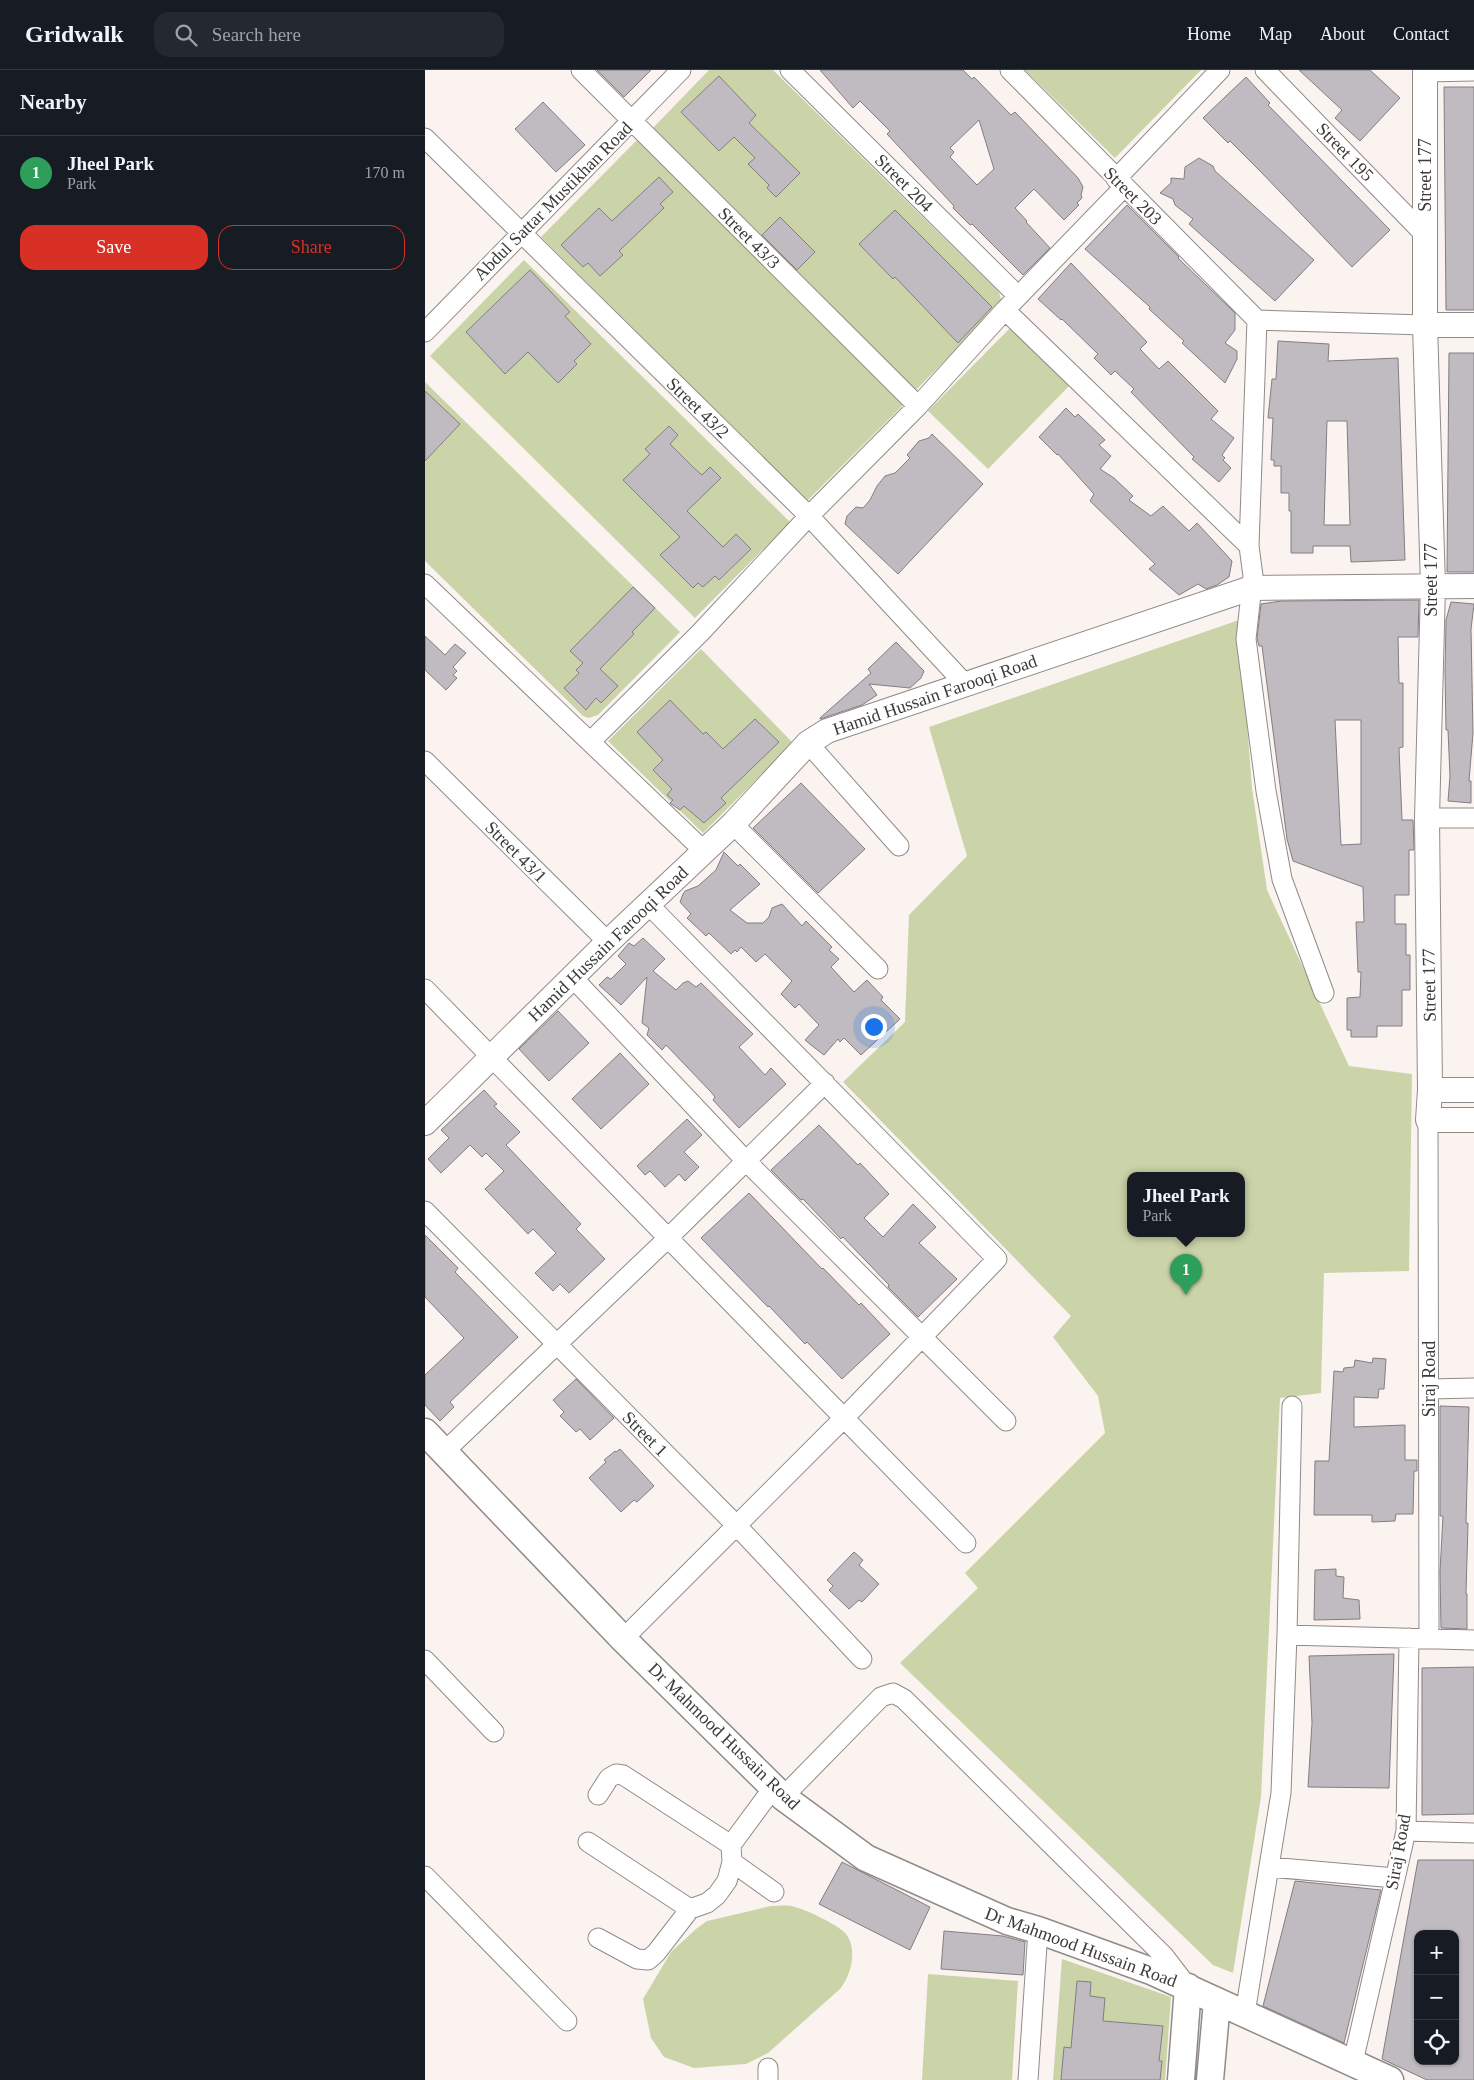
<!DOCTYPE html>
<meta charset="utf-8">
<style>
body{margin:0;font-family:Georgia,serif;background:#242831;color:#f1f3f6}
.controls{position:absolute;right:15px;bottom:15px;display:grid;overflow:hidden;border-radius:10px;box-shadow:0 1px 4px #0004}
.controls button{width:45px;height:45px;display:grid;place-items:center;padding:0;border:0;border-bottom:1px solid #363941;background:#171b24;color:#f1f3f6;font:25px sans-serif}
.you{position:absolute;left:448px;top:956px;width:18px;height:18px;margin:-12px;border:4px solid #fff;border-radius:50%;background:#1a73e8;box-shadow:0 0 0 8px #1a73e833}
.badge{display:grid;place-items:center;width:32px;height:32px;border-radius:50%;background:#d93025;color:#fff;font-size:16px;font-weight:700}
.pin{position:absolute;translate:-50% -41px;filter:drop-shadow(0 1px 2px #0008)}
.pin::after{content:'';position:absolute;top:26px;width:18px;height:15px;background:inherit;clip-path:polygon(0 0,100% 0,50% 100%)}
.popup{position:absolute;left:702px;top:1102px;width:118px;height:65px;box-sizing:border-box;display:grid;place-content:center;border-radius:10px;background:#171b24;filter:drop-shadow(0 1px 4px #0005);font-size:16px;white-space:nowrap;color:#9ea1a6}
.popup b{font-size:19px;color:#f1f3f6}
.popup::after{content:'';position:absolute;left:50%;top:100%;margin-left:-10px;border:10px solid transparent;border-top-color:#171b24}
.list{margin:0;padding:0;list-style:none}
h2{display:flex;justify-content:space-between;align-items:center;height:65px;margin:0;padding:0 20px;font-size:21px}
h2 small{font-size:16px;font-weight:400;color:#9ea1a6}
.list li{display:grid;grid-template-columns:32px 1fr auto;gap:15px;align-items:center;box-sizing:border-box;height:75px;padding:0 20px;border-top:1px solid #363941}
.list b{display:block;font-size:19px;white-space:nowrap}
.list p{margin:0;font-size:16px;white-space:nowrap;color:#9ea1a6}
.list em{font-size:16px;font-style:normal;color:#9ea1a6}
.actions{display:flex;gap:10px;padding:15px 20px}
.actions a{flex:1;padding:11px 0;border:1px solid #d93025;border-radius:15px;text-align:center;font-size:18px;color:#d93025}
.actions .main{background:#d93025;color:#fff}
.icon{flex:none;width:28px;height:28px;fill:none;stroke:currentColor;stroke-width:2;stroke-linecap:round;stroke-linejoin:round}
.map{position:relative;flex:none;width:1049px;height:2010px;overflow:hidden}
header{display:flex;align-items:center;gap:30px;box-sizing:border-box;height:70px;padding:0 25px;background:#171b24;border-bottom:1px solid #363941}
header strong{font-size:24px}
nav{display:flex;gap:28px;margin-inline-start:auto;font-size:18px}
.search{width:350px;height:45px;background:#242831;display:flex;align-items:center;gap:12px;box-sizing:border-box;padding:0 18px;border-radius:15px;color:#9ea1a6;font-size:19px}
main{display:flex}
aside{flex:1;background:#171b24}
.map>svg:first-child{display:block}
.green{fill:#cbd4a9;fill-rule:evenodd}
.building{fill:#bfbbc0;stroke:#827e83;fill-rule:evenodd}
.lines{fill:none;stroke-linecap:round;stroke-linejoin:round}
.minor-casing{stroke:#918b88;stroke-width:21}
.tertiary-casing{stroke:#918b88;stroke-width:26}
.secondary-casing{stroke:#918b88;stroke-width:29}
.minor{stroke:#fff;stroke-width:19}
.tertiary{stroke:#fff;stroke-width:24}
.secondary{stroke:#fff;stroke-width:26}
.labels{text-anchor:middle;stroke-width:4.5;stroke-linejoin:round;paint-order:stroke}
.street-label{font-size:18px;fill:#3d3a39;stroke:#fff}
</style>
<header>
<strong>Gridwalk</strong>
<div class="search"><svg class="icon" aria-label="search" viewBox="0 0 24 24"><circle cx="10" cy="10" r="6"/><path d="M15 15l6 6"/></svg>Search here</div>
<nav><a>Home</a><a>Map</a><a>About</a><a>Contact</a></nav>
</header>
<main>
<aside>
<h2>Nearby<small></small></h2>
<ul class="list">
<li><span class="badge" style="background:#2e9e5b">1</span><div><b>Jheel Park</b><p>Park</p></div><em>170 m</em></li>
</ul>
<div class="actions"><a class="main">Save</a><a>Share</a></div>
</aside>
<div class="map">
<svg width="1049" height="2010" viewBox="0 0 1049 2010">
<rect width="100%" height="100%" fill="#faf3f0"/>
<path class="green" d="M284,0h64l226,222 3,11 -88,89 -265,-260z
M600,0h176l-86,88z
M213,69l266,265 -97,97 -266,-264z
M99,190l266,262 -95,96 -265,-262z
M586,257l59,58 -82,84 -60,-58z
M0,312l255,250 -82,83 -9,3 -6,-2 -158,-155z
M814,550l13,168 15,102 82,176 63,8 -3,197 -85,2 -3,120 -41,5 -19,399 -28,176 -20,-8 -313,-302 78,-75 -13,-15 140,-140 -7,-37 -45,-59 18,-21 -228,-234 62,-60 4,-107 58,-59 -38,-129zM706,1106h110v58h-110z
M276,579l92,94 -90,90 -95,-92z
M346,1836c6,0 13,-1 20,0 12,2 48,19 55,28 12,16 5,41 -6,55l-72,64 -22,11 -52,4 -30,-11 -13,-19 -8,-39 28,-47 25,-23 11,-8z
M637,1889l109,38 -6,83h-112z
M503,1904l90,7 -6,99h-90z"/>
<path class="building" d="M172,0h54l-27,27z
M395,0h143l9,9 2,-2 37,38 4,-3 63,66 5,9 -2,8 1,3 -5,5 2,2 -15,15 -30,-31 -19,19 12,13 -1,1 24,26 -27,27 -51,-51 -2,1 -17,-17 1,-2 -67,-72 3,-3 -30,-30 -7,7zM554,50l15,49 -17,16 -27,-28 4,-5 -4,-4z
M874,0h71l30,28 -40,43 -25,-23 7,-8z
M294,6l37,39 -7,8 51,50 -24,24 -9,-9 2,-3 -21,-21 7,-6 -21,-21 -15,14 -38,-39z
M821,7l24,26 -2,2 122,125 -38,37 -92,-96 -30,-30 -2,2 -25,-25z
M1019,17h30v223h-28z
M118,32l42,43 -29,27 -41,-43z
M774,88l14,8 2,5 99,89 -39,41 -86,-77 4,-5 -18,-14 -2,-6 -13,-6 11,-10v-5l13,1 1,-12z
M234,107l14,15 -13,12 4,4 -45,43 4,4 -23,21 -12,-13 -5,4 -22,-22 38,-37 13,13z
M702,135l52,52 -1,1 57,55v17l-10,13 12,8v8l-12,24 -43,-40 2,-2 -35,-32 1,-2 -65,-58z
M470,140l97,97 -34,36 -63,-66 -2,2 -34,-35z
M355,147l35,35 -18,18 -35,-35z
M646,193l76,79 -7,7 19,20 9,-8 50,50 -7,8 23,19 -12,17 3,3 -2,2 8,8 -12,14 -27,-23 2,-2 -63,-65 3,-3 -19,-18 -4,4 -17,-17 4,-4 -36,-35 -1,1 -23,-21z
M105,200l40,42 -5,4 26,28 -17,17 3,3 -19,19 -30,-31 -23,22 -39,-42z
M853,271l51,3 -1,17 70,-3 7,202 -54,2 -1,-16h-37v7h-22v-42h-2v-18h-8v-27h-7v-6h-3l2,-42h-5l4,-39h4zM902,351h20l3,104h-26z
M1024,283h25v219h-27z
M0,321l35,33 -35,37z
M641,338l9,9 3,-3 27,26 -6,5 12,11 -11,13 14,9 19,18 -4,4 22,16 12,-10 26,25 8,-8 35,38 -3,16 -12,8 -11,4 -8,-5 -19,11 -30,-26 6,-5 -65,-63 4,-7 -36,-40 -1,1 -18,-18z
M244,356l9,9 -8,9 23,23 9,8 8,-8 11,11 -34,33 36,36 13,-13 15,15 -32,31 -4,-4 -12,11 -5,-4 -5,5 -33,-33 20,-18 -57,-57 27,-26 -5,-5z
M507,364l51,50 -85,90 -53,-50 2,-8 9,-9 7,1 7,-8 7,-14 8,-10 10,-3 15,-15 -3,-3 12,-14 10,-3z
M208,517l22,21 -23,24 2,2 -34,35 18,17 -17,17 -5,-5 -10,12 -22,-22 15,-15 -3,-3 7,-7 -13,-12z
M994,530l-1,37h-20l1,46h4v64l-4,1 3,72h11l1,30h-5v45h-14v29h11v31h4v35h-8v36h-25v11h-26v-7h-4v-32l13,-1 1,-25h-3l-2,-50h8l-1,-35 -70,-26 -6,-22 -25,-193h-3l-2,-8 4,-34 20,-3zM910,650h26v124l-20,1z
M1026,532l23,2 -3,25 2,104 -4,48h2v22l-23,-2 2,-25 -2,-46h-2l-1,-58 1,-52z
M0,566l20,19 10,-11 11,9 -13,14 4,4 -4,4 4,3 -11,12 -21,-20z
M471,572l28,29 -3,7 -11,10 -41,-4 8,11 -15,10 -42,14v-1l51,-45 -3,-4z
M245,630l33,34 3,-2 17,17 32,-30 24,23 -58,56 5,5 -22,20 -20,-17 -4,4 -10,-7 3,-3 -6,-5 5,-6 -19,-19 10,-10 -26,-28z
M376,713l64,66 -47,44 -65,-65z
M299,782l14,14 2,-2 20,20 -30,26 17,13h16l6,-6 3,-9 10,-4 20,22 4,-5 26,26 -3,3 10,9 -8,8 23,25 13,-12 16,17 -2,3 19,19 -39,36 -17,-17 -4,4 -2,-3 -14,16 -13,-10 -6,-5 14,-15 -20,-21 -4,4 -14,-14 11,-13 -27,-27 -9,8 -15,-15 -4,5 -2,-2 -4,4 -22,-21 -3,3 -19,-18 4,-4 -11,-12 3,-8 2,-3 13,-5 18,-16z
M218,868l22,21 -12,12 23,19 7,-7 5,-2 8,6 5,-4 52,51 -14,13 26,28 6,-7 15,16 -47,44 -26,-28 2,-3 -4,-5 -45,-47 -4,5 -15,-15 2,-7 -7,-5 5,-46 -26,28 -22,-20 8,-8 4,2 15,-15 -8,-8 11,-13 5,3z
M133,941l31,32 -40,38 -30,-32z
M195,983l29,31 -48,45 -29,-30z
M59,1020l13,14 -3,2 26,26 -14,13 75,79 -5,5 29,30 -36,34 -9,-9 -7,7 -18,-18 21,-20 -23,-24 -5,5 -43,-45 19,-18 -18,-18 -4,4 -12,-12 -29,28 -13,-14 21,-21 -8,-8z
M262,1049l15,16 -18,17 15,15 -14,14 -6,-7 -14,13 -15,-16 -5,4 -8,-9z
M394,1055l39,40 2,-2 29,31 -25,24 19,19 30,-33 23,23 -17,16 38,36 -39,38 -30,-30 1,-2 -46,-48 -2,2 -38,-40 -2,1 -30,-30z
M324,1123l73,76 1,-1 36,37 2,-2 29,31 -48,45 -35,-37 -2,2 -36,-38 -1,1 -67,-69z
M0,1165l33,33 -3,4 63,65 -68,65 4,5 -14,14 -15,-16v-30l39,-37 -39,-41z
M948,1288l13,1 -2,30h-5l-1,9 -24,-1v30l51,-2v35h12v11h-3l-1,43h-17l-1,7 -23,1v-7h-58l1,-54h14l5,-90 9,1 1,-4 10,-1 1,-7 17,3z
M151,1309l38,39 -24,22 -10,-11 -4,3 -16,-16 4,-4 -11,-12z
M1015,1336l29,1 -3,116h2l-2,71h1v35l-26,-1 -1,-56 3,-56h-3z
M195,1379l34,37 -17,16 -3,-2 -13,12 -32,-34 17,-16 -2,-2 11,-9 1,1z
M429,1482l9,8 -4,5 20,19 -17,18 -3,-2 -10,9 -20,-19 4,-4 -6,-6z
M911,1499v7l8,1 -1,21 16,2 1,19 -46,1 1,-50z
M969,1584l-5,134 -81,-1 4,-64 -3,-67z
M1049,1597v147l-52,1v-147z
M993,1790h56v220h-47l-45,-21zM993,1864h37v127h-37z
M417,1792l88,45 -20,43 -91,-46z
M870,1811l86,9 -37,153 -81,-37z
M519,1861l59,5 22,6 -2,33 -82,-6z
M652,1911l14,1 -1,14 15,2 -2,23 60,5 -4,35h3l-2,19h-99l3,-33 7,1z"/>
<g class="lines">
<defs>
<path id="minor" d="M156,0l337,336
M365,0l228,226
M585,0l247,250
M840,0l160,165
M1000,2l49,-1
M0,68l384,378 156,168
M691,109l104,-109
M580,240l244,236
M832,250l-8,226 4,30 -7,63 20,152 16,88 42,114
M832,250l168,5
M0,262l256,-262
M0,514l279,267
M166,671l109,-108 109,-117 109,-110 87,-96 119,-123
M383,673l91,103
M0,691l183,181
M1002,748h47
M308,754l145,145
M147,907l174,184 260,260
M0,919l541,554
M1003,1050l1,519
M0,1141l312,315 125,133
M1004,1319l45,-1
M19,1382l224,-214 157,-155
M862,1565l187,5
M198,1569l221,-221 153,-159 -349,-355
M0,1590l69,72
M173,1725l11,-17 7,-4 7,1 108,70
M358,1727l98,-100 12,-4 11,6 260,257 23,30
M981,1761l68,2
M163,1772l102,67
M307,1792l42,30
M844,1797l126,11
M0,1806l142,145
M173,1868l39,21 11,1 8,-7 34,-44 17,-6 10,-8 10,-14 5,-19 -1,-17 42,-57
M820,1943l36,-220 6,-158 5,-229
M928,1992l53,-231 3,-193
M343,2010v-12
M603,2010l10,-150"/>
<path id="tertiary" d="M1000,0v255l8,261 -6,232 3,272 -2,30h46
M1000,255h49
M1005,1020h44
M0,1053l183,-181 125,-118 75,-81 19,-12 424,-143 223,-2"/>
<path id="secondary" d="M0,1362l198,207 160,158 83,61 141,63 31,9 113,41 239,109
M756,2010l7,-93
M785,2010l7,-79"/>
</defs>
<use href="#minor" class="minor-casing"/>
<use href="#tertiary" class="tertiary-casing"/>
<use href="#secondary" class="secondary-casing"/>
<use href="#minor" class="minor"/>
<use href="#tertiary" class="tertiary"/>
<use href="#secondary" class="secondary"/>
</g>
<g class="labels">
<g class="street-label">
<text transform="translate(920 82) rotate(46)" y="6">Street 195</text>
<text transform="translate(1000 105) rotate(-90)" y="6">Street 177</text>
<text transform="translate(479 113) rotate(45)" y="6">Street 204</text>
<text transform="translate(708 126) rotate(45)" y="6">Street 203</text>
<text transform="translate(128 131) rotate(-45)" y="6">Abdul Sattar Mustikhan Road</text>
<text transform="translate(324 168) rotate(45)" y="6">Street 43/3</text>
<text transform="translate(273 338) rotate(44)" y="6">Street 43/2</text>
<text transform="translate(1006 510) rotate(-90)" y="6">Street 177</text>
<text transform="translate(510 625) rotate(-19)" y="6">Hamid Hussain Farooqi Road</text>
<text transform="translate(91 782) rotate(45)" y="6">Street 43/1</text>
<text transform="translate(183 874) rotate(-44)" y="6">Hamid Hussain Farooqi Road</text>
<text transform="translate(1004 915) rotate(-91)" y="6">Street 177</text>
<text transform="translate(1004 1309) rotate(-90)" y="6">Siraj Road</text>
<text transform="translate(220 1364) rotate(45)" y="6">Street 1</text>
<text transform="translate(299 1666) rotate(44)" y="6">Dr Mahmood Hussain Road</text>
<text transform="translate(973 1782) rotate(-80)" y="6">Siraj Road</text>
<text transform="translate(656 1877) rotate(20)" y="6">Dr Mahmood Hussain Road</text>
</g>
</g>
</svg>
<div class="controls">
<button>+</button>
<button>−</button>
<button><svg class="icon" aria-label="locate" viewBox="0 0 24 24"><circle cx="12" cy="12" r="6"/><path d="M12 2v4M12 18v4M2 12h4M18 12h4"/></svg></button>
</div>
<div class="you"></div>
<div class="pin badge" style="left:761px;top:1225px;background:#2e9e5b">1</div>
<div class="popup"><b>Jheel Park</b>Park</div>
</div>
</main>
